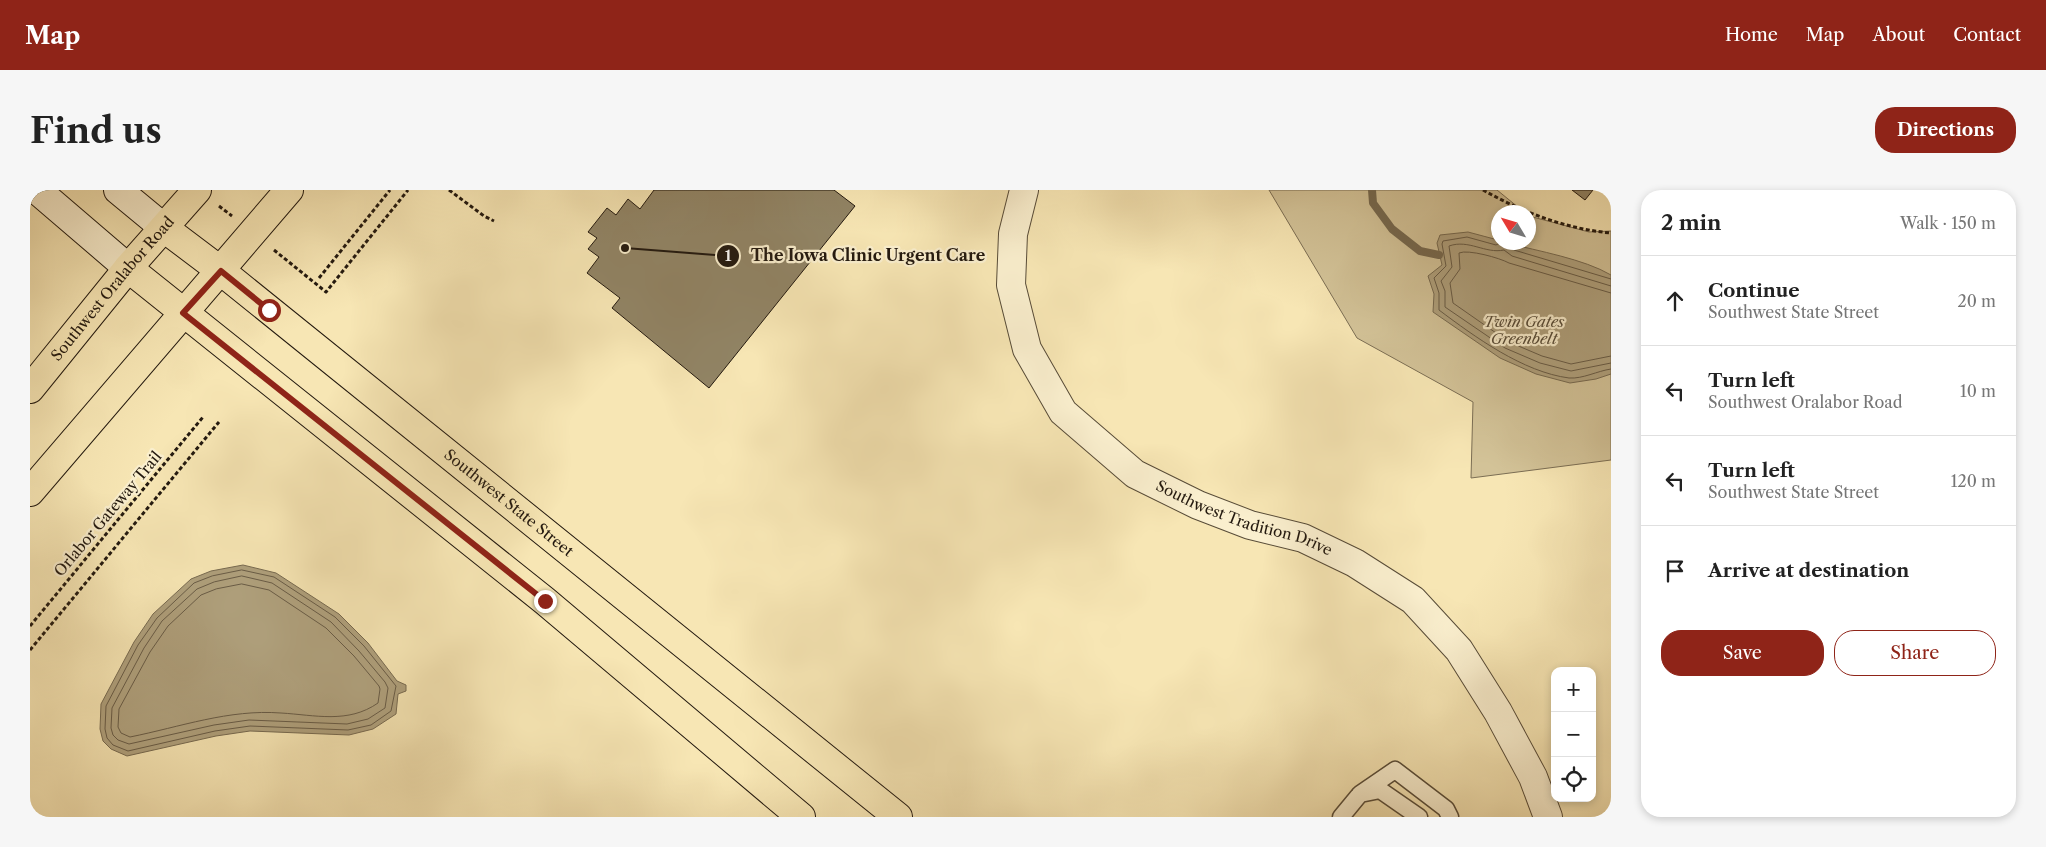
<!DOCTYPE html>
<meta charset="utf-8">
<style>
body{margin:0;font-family:"Libre Caslon Text",serif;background:#f6f6f6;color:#222}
.controls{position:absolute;right:15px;bottom:15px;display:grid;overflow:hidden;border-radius:10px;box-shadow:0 2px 8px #0003}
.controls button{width:45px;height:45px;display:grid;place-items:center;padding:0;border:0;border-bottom:1px solid #e0e0e0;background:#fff;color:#222;font:25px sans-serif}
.compass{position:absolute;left:1461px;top:15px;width:45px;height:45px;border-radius:50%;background:#fff;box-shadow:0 2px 8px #0003;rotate:308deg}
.stop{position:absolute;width:15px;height:15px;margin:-11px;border:4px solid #8f2418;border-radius:50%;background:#fff}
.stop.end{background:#8f2418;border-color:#fff;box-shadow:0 1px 5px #0008}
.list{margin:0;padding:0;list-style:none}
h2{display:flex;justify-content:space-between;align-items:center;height:65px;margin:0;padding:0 20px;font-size:21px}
h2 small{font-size:16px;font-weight:400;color:#767676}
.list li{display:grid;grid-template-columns:32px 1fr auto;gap:15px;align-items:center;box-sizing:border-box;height:90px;padding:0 20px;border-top:1px solid #e0e0e0}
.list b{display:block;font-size:19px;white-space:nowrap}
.list p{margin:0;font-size:16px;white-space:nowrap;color:#767676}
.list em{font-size:16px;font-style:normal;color:#767676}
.actions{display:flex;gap:10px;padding:15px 20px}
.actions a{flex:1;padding:11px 0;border:1px solid #8f2418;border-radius:20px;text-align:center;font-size:18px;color:#8f2418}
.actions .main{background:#8f2418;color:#fff}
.icon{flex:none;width:28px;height:28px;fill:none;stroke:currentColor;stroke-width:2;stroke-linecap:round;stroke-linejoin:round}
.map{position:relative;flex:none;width:1581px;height:627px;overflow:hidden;border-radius:20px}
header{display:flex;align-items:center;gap:30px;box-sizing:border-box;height:70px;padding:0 25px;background:#8f2418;color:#fff}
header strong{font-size:24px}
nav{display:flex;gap:28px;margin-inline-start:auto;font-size:18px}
.intro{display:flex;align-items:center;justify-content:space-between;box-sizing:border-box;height:120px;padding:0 30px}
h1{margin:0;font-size:35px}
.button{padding:12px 22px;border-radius:20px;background:#8f2418;color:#fff;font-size:18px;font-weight:700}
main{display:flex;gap:30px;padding:0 30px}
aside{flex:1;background:#fff;border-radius:20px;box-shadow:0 2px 8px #0003}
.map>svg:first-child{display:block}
.green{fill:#d3c398;stroke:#7b6e54}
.water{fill:#afa07c;stroke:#776a50}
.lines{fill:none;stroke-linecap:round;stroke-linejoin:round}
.shore{stroke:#695c46;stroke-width:1}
.stream{stroke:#776a50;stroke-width:8}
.building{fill:#918465;stroke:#23190f}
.service-casing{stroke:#584c38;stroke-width:19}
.minor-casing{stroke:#584c38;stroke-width:30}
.secondary-casing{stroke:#23190f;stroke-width:30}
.primary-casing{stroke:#23190f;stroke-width:30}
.path{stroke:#23190f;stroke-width:3;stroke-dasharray:4 2.5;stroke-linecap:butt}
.service{stroke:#faefce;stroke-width:16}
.minor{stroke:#faefce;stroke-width:28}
.secondary{stroke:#faefce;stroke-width:28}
.primary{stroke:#f7e6b4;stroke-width:28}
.route{stroke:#8f2418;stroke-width:6}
.labels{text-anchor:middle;stroke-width:4.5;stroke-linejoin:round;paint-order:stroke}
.street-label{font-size:15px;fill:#23190f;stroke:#faefce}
.park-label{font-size:15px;font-style:italic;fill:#584c38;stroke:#faefce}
.leader{fill:none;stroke:#23190f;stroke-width:2}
.callout-dot{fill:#23190f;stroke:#faefce;stroke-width:2}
.mark-label{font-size:15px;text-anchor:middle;font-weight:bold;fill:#fff}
.callout-label{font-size:16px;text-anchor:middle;font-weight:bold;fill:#23190f;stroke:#faefce;stroke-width:4.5;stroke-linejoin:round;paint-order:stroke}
</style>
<header>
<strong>Map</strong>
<nav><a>Home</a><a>Map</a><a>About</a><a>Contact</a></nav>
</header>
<div class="intro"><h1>Find us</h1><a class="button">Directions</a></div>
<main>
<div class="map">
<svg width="1581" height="627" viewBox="0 0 1581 627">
<rect width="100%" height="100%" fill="#f7e6b4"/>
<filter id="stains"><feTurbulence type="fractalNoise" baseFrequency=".004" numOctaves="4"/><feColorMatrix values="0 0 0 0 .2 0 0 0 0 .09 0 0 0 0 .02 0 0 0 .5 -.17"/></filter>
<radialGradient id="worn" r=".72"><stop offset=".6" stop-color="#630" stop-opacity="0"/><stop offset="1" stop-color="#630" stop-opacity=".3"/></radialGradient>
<path class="green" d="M1239,0h228l27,22h-26v30h30l1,-26 60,16 22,-1v229l-140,18 2,-76 -116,-64z"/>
<path class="water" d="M1438,42l30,8v2l9,1c31,8 77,16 104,32v99l-15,5 -26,4 -34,-9 -36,-16 -67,-46 1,-18 -6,-18 14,-11 -5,-22 3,-8z
M213,375l33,8 63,41 29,29 29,38 9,4v6l-8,3 -2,20 -23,15 -24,6 -99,-4 -34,5 -89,20 -16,-7 -8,-8 -3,-12 1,-25 33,-62 19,-28 38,-35 20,-8z"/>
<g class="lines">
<path class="shore" d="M1472,52l-6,3 -29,-8 -24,4 -1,3 4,22 -12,12 5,15v17c36,27 84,62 130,68 14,1 28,-7 42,-9
M1480,52v5l4,3 97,29
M1581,96l-99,-30 -8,-6c-19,4 -35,-11 -55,-4l3,21 -11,14 4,10v16l60,41 35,15 31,8 40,-8
M1581,103l-102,-30c-9,-5 -41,-14 -50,-10l1,16 -10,14 3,20 56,39 33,14 29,8 40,-8
M212,380l32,7 61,40 29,29 32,40 -5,25 -20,14 -23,5 -98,-4 -35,5 -87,20 -15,-6 -6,-7 -2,-9 1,-23 32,-61 19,-27 37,-35 18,-7z
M212,386l30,7 59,39 28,29 26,31 3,6 -3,20 -17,11 -21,5 -98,-4 -35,5 -85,19 -11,-4 -5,-5 -2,-7 1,-20 32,-60 18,-27 35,-32 17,-7z
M212,394l27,6 57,38 28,28 25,30 1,3 -2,14c-30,21 -63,12 -97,10 -52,-4 -101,14 -151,24l-9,-4 -3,-6 1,-18 31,-57 18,-26 33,-31 15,-6z"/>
<path class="stream" d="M1342,0l1,13 19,26 28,22 19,4"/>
</g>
<path class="building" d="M624,0h180l21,16 -146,182 -97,-80 8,-10 -33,-25 12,-16 -11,-8 9,-11 -9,-6 19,-24 9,7 12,-16 12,10z
M1542,0h21l-8,10z"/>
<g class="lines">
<defs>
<path id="service" d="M1330,604l35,-24 51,39 4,8
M1311,627l19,-23 20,-4 39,27"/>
<g id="minor">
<path id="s1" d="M994,0l-11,44 -2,51 16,64 36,63 72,62 63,31 52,20 53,13 52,25 58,37 46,50 39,62 35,65 15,40"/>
</g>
<path id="secondary" d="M7,0l91,78
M88,0l46,38"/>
<g id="primary">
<path id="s2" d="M134,38l57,43 677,546"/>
<path d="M98,78l417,333 256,216"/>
<path id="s3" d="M0,199l98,-121 69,-78"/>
<path d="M0,302l259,-302"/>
</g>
</defs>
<use href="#service" class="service-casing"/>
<use href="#minor" class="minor-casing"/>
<use href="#secondary" class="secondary-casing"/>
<use href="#primary" class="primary-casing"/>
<path class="path" d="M419,0l35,26 10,5
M1453,0c39,22 83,39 128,43
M189,16l13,10
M244,60l52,42 82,-102
M289,88l71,-88
M0,436l173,-209
M0,460l189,-228"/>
<use href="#service" class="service"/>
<use href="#minor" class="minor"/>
<use href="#secondary" class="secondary"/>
<use href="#primary" class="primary"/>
</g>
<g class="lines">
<path class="route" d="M239,120l-48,-39 -38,42 362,288"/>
</g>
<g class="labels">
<g class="street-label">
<text dy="5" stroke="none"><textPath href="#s3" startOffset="130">Southwest Oralabor Road</textPath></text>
<text dy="5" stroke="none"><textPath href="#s2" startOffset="441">Southwest State Street</textPath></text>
<text transform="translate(78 324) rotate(-50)" y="5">Orlabor Gateway Trail</text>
<text dy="5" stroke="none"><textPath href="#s1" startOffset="448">Southwest Tradition Drive</textPath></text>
</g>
<g class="park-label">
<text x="1494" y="137">Twin Gates<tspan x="1494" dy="17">Greenbelt</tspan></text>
</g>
</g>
<path class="leader" d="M595 58L698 66"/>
<g class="callout-dot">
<circle cx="595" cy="58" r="5"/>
<circle cx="698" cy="66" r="12"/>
</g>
<g class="mark-label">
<text x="698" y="71">1</text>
</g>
<g class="callout-label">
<text x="838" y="71">The Iowa Clinic Urgent Care</text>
</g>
<rect width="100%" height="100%" filter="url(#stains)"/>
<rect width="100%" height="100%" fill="url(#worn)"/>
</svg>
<div class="controls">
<button>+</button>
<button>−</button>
<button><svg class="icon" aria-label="locate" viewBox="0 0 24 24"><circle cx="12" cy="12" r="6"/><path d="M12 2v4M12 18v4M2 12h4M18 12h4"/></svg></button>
</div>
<svg class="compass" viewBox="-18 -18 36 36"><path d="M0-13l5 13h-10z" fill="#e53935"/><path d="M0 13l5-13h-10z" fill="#767676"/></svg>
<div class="stop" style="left:239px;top:120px"></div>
<div class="stop end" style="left:515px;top:411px"></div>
</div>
<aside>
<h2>2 min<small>Walk · 150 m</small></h2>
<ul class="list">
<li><svg class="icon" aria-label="ahead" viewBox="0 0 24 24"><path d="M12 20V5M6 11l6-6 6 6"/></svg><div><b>Continue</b><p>Southwest State Street</p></div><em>20 m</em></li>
<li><svg class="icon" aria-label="left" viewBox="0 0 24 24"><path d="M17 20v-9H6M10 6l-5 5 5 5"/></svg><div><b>Turn left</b><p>Southwest Oralabor Road</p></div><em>10 m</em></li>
<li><svg class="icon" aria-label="left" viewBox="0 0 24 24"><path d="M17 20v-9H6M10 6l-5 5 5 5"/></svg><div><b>Turn left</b><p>Southwest State Street</p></div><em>120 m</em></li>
<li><svg class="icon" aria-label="arrive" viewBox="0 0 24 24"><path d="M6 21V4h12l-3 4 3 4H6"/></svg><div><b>Arrive at destination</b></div></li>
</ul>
<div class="actions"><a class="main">Save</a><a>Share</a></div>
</aside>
</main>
